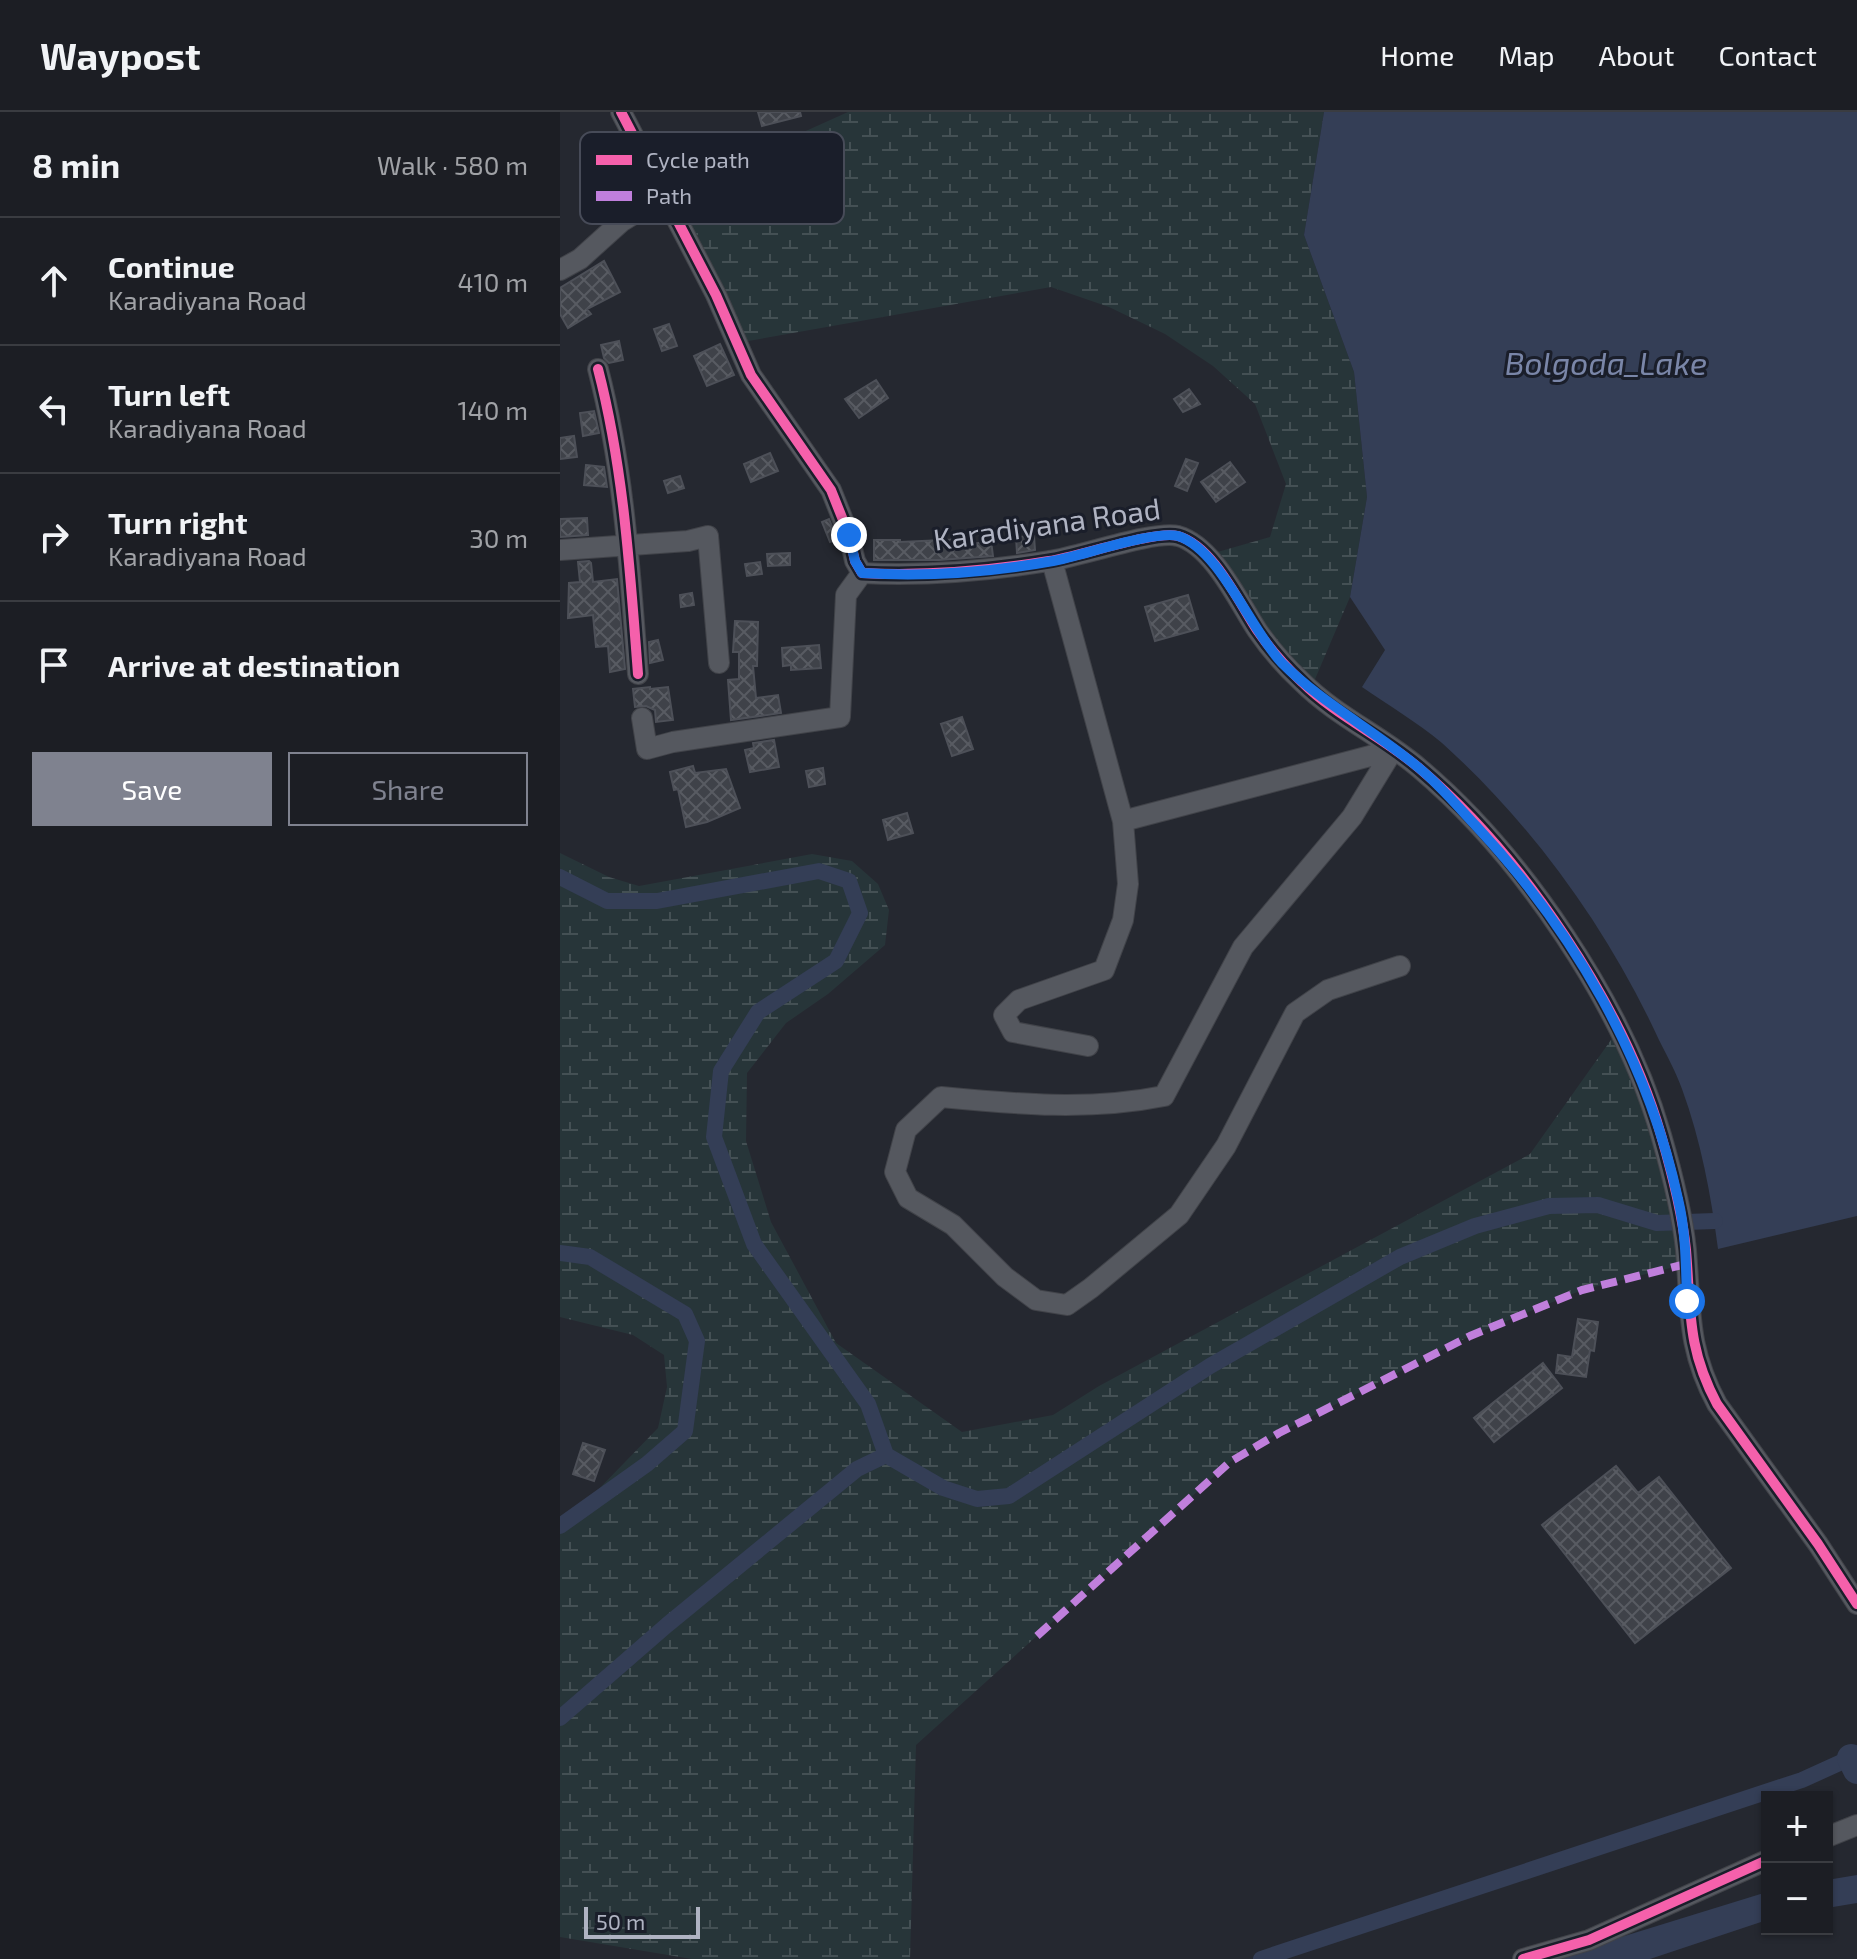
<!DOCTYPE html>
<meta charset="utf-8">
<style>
body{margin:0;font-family:"Exo 2",sans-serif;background:#25272c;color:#f1f3f6}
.controls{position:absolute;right:24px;bottom:24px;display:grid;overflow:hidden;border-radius:0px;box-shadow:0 2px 6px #0004}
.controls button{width:72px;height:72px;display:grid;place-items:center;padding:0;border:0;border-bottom:2px solid #3a3c41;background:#1c1e24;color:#f1f3f6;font:40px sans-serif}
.scale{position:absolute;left:24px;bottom:20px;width:116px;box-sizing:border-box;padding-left:8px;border:4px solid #afb3c2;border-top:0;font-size:22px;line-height:28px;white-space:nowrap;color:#afb3c2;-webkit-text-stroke:6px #1a1e2a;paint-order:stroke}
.stop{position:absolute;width:24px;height:24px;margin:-18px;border:6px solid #1a73e8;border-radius:50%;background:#fff}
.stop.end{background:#1a73e8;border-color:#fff;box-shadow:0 2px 8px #0008}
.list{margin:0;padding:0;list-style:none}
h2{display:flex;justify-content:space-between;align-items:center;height:104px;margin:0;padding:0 32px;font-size:34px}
h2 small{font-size:26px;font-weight:400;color:#a0a2a6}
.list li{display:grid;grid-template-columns:52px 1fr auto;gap:24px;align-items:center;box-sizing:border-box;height:128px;padding:0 32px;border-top:2px solid #3a3c41}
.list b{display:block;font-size:30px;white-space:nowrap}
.list p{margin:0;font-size:26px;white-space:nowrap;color:#a0a2a6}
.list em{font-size:26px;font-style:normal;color:#a0a2a6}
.actions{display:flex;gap:16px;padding:24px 32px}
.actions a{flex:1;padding:18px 0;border:2px solid #7f828f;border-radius:0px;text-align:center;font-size:28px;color:#7f828f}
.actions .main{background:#7f828f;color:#fff}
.icon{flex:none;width:44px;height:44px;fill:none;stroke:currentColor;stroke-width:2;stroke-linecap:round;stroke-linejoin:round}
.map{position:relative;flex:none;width:1297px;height:1847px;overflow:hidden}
header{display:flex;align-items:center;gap:48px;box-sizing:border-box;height:112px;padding:0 40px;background:#1c1e24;border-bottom:2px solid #3a3c41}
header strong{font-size:38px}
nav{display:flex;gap:44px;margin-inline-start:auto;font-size:28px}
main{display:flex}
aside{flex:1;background:#1c1e24}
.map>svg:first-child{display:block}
.wetland{fill:url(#wetland-marsh)}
.water{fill:#343e56}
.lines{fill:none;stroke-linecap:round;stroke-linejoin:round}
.canal{stroke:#343e56;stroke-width:16}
.river{stroke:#343e56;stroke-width:28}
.building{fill:url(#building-cross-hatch);stroke:#4d5058;stroke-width:2}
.minor-casing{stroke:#414349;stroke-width:22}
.minor{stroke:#55585f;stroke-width:20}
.quiet{stroke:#c07fdc;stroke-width:8;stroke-dasharray:16 8;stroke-linecap:butt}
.cycleway-casing{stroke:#1a1e2a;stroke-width:15}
.cycleway{stroke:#f560ab;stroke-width:10}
.route{stroke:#1a73e8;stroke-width:10}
.labels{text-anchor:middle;stroke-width:6;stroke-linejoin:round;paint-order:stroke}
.street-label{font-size:30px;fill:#afb3c2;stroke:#1a1e2a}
.water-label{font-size:32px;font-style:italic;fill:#7a86a8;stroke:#1a1e2a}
.key{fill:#1a1e2a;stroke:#474b58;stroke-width:2}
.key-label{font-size:22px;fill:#afb3c2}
</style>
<header>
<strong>Waypost</strong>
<nav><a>Home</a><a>Map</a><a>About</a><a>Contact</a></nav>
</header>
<main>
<aside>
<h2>8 min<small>Walk · 580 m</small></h2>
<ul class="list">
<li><svg class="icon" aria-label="ahead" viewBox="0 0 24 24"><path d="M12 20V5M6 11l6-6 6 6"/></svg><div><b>Continue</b><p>Karadiyana Road</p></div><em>410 m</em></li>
<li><svg class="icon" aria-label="left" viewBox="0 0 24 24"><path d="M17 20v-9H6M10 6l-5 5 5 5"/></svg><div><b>Turn left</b><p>Karadiyana Road</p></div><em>140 m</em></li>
<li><svg class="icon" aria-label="right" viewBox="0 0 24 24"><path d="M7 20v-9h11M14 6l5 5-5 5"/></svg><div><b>Turn right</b><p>Karadiyana Road</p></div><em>30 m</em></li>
<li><svg class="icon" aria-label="arrive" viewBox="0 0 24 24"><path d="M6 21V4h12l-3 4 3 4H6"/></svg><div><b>Arrive at destination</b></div></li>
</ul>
<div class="actions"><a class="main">Save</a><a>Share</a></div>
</aside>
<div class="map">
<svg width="1297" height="1847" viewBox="0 0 1297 1847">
<defs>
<pattern id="wetland-marsh" width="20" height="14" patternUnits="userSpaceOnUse" patternTransform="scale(2)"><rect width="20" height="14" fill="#273539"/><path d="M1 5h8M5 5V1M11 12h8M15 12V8" fill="none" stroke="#445054"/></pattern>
<pattern id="building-cross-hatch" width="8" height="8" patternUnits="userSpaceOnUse" patternTransform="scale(2)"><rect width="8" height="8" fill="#3f4249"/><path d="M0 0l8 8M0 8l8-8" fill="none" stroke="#585b62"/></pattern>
</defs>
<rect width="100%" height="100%" fill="#252830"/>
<path class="wetland" d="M288,0h476l-20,123 50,137 13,125 -17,100 -40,94 -103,-136 63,-18 16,-53 -31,-80 -42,-38 -48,-32 -56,-27 -58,-20 -314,56 -71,-149z
M0,741l49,24 30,9 173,-32 40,7 26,23 11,26 -4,35 -57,49 -42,29 -39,50 -1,68 25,81 65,121 126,89 91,-17 46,-29 431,-232 88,-124 32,70 36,164 -104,26 -112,46 -191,97 -49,29 -314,283 -6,214h-218l-132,-22v-408l98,-101 9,-41 -3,-32 -31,-20 -73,-18z"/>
<path class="water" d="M764,0h533v1104l-139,33c-7,-54 -17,-108 -36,-160 -6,-17 -15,-33 -23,-49 -51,-111 -126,-215 -217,-297 -24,-20 -54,-38 -80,-56l23,-37 -35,-53 17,-100 -13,-125 -50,-137z
M1297,1763v28l-30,5v-28z
M1207,1780v28l-117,39h-100z"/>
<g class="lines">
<path class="canal" d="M0,765l47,24h50l162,-30 30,10 11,32 -24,48 -78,51 -37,59 -7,66 40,107 114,160 18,51
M0,1141l30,4 95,57 12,27 -12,90 -38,33 -87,62
M0,1606l107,-93 190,-156 29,-14 57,33 34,11 32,-3 201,-130 190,-109 75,-31 74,-20 49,-1 59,18 58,-2
M701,1847l541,-179 55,-25"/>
<path class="river" d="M1291,1646l6,12"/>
</g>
<path class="building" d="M198,0h42l1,4 -39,10z
M44,149l16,31 -33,17 4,5 -23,14 -8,-14v-26z
M109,212l8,22 -15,5 -8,-22z
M59,229l4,19 -14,3 -5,-5 -3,-13z
M160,232l14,31 -27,11 -13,-30z
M316,268l12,18 -29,20 -14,-19z
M629,277l11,15 -17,8 -9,-13z
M34,299l5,22 -16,3 -3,-23z
M14,324l3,21 -17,2v-21z
M210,341l8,18 -27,11 -7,-18z
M626,347l12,4 -11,28 -12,-5z
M670,350l15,20 -29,20 -15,-20z
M26,353l18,2 3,20 -23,-2z
M120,364l4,12 -16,5 -4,-12z
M27,406l1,17 -28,2v-18z
M269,407l8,20 -7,3 -8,-20z
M474,424l1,14 -18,3 -1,-16z
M405,427l1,6 25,-4 2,15 -54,4h-65v-20h26v2z
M230,441v12l-22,1 -1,-12z
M29,449l2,2 2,19 24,-3 8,90 -15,3 -2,-26 -12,1 -3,-32 -25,3 1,-35 11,-1 -2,-20z
M200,450l2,12 -15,2 -2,-12z
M132,481l2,12 -13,2 -1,-12z
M628,483l10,34 -43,12 -10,-34z
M175,509l23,1 -1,44h-4l3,32 22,-3 3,18 -50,7 -3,-40 11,-1v-27h-6z
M98,528l5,20 -13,3 -1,-21z
M259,533l2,23 -30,2v-5l-8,1 -1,-18z
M90,575v2l18,-2 5,33 -17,2 -1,-12 -9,-4 -11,1 -2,-18z
M402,605l11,32 -21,7 -11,-32z
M214,628l5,27 -29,5 -5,-22 9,-2 -1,-5z
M133,654l2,7 31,-4 14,39 -33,14 -21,5 -8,-38 -4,1 -4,-18z
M263,656l2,16 -16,3 -3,-16z
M347,701l6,20 -25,7 -5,-20z
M1018,1207l20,3 -4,29 -4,-1 -4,27 -30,-4 2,-18 14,2z
M983,1251l19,25 -68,54 -20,-24z
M23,1331l22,7 -11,31 -21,-7z
M1056,1354l22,27 21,-16 72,91 -96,75 -93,-118z"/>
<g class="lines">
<defs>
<path id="minor" d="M61,0l95,183 35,80 80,115 18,45 6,26 7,12c62,3 126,-2 187,-12 29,-4 106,-31 129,-25 35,10 60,65 79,94 13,19 28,36 45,52 34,34 81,55 117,86 103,87 205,238 242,367 11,38 21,76 25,115 5,61 1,98 31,154l101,140 39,60
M0,158l20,-11 41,-37 45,-28
M38,257c26,100 32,203 40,305
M0,438l128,-9 20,-5 11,127
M492,449l71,260 5,63 -5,36 -19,50 -85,30 -15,15 9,17 75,14
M82,606l5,31 26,-7 167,-25 6,-122 16,-22
M563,709l270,-71 -41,67 -109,130 -79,149c-74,15 -149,8 -223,1l-35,33 -11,42 13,26 45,27 52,52 31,23 31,5 24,-17 88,-73 47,-69 69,-133 33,-23 72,-24
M1267,1725l30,-12
M963,1847l66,-19 178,-80"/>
</defs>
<use href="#minor" class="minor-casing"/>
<use href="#minor" class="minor"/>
<path class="quiet" d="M477,1524l193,-174 49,-29 191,-97 112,-46 104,-26"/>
<defs>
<path id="cycleway" d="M61,0l95,183 35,80 80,115 18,45 6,26 7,12c62,3 126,-2 187,-12 29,-4 106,-31 129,-25 35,10 60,65 79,94 13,19 28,36 45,52 34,34 81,55 117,86 103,87 205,238 242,367 11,38 21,76 25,115 5,61 1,98 31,154l101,140 39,60
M38,257c26,100 32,203 40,305
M963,1847l66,-19 178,-80"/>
</defs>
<use href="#cycleway" class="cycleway-casing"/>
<use href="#cycleway" class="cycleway"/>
</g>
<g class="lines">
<path class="route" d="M289,423l6,26 7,12c63,4 130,-1 191,-12 28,-5 102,-31 125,-25 42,13 73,95 104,127 41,41 92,67 137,105 21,17 39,39 58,59 97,104 171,233 201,372 8,33 8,68 9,102"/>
</g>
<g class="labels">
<g class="street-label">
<text transform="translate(487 413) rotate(-8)" y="10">Karadiyana Road</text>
</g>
<g class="water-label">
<text x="1046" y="263">Bolgoda_Lake</text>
</g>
</g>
<rect x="20" y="20" width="264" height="92" rx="12" class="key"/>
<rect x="36" y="43" width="36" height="10" fill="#f560ab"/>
<rect x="36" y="79" width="36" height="10" fill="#c07fdc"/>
<g class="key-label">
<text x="86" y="56">Cycle path</text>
<text x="86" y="92">Path</text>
</g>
</svg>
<div class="controls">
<button>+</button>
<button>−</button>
</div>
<div class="scale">50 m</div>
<div class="stop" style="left:1127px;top:1189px"></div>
<div class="stop end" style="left:289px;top:423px"></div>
</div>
</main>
